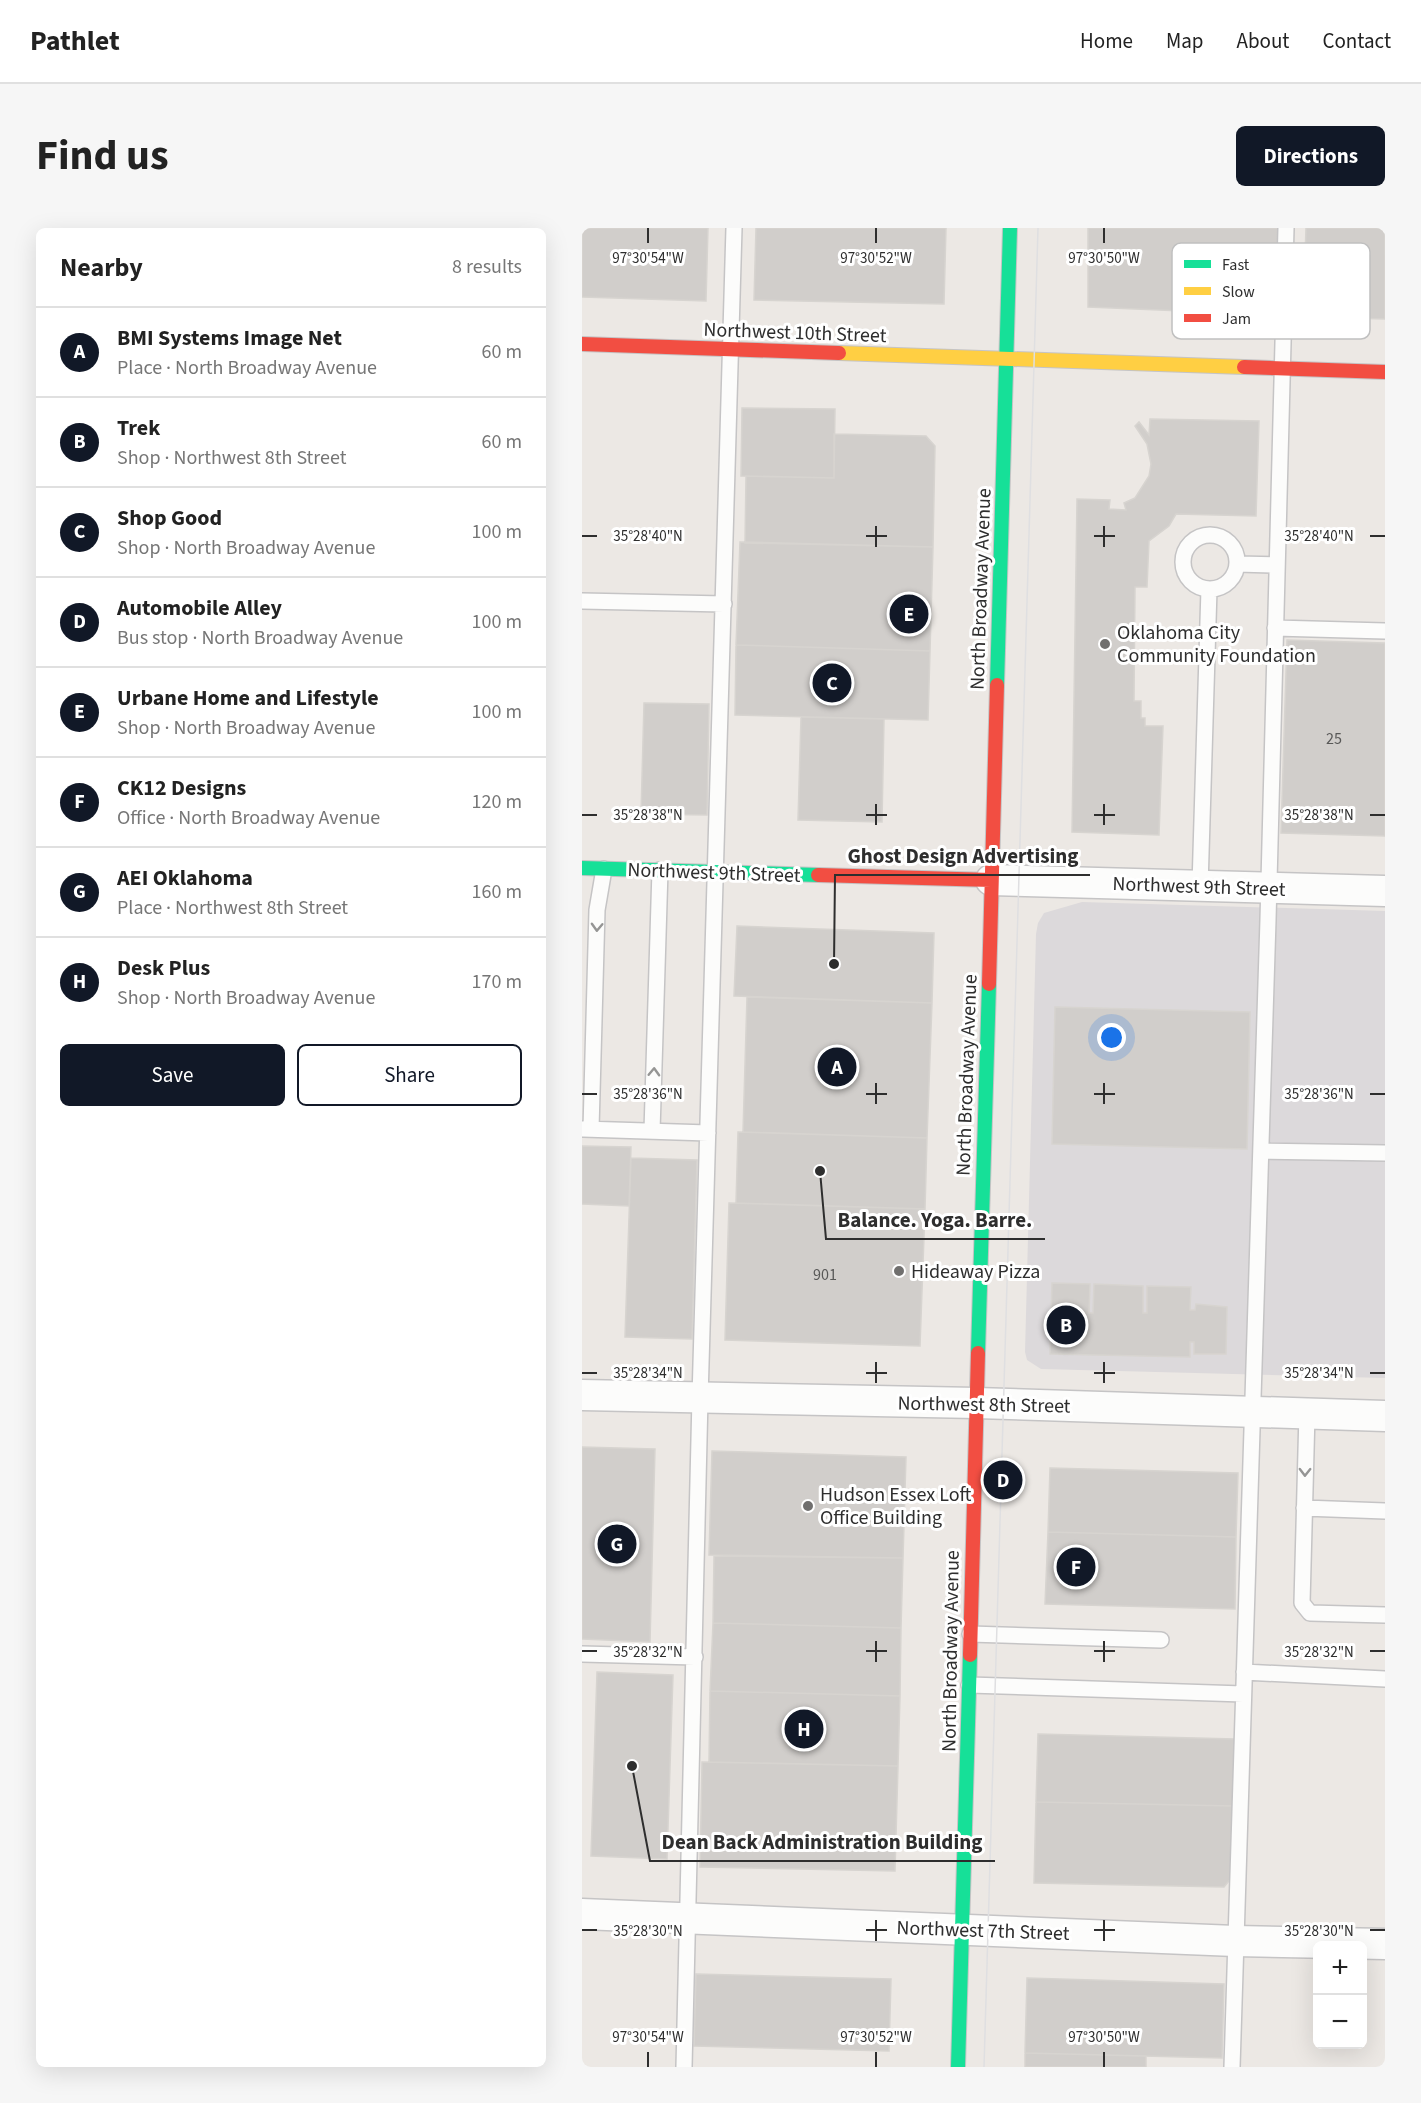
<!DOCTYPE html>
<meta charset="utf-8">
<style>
body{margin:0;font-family:"Source Sans 3",sans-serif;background:#f6f6f6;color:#222}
.controls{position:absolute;right:18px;bottom:18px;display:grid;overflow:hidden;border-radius:9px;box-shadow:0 6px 24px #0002}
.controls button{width:54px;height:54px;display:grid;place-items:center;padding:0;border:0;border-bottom:2px solid #e0e0e0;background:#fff;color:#222;font:30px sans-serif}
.you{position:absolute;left:530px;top:810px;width:21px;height:21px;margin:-15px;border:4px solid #fff;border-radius:50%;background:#1a73e8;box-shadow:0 0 0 9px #1a73e833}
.badge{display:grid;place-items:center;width:39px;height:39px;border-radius:50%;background:#111827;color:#fff;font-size:20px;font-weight:700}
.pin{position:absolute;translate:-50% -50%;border:3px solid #fff;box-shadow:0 2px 6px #0006}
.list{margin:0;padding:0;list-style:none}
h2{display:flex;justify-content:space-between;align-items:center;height:78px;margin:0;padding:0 24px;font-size:26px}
h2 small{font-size:20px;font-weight:400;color:#767676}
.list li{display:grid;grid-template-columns:39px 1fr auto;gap:18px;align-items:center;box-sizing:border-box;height:90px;padding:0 24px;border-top:2px solid #e0e0e0}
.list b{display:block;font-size:22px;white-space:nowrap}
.list p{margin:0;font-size:20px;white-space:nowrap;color:#767676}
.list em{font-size:20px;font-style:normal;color:#767676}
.actions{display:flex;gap:12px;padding:18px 24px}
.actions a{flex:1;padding:14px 0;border:2px solid #111827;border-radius:9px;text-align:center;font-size:21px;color:#111827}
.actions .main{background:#111827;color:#fff}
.map{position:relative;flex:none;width:803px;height:1839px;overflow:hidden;border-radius:9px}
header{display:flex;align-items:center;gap:36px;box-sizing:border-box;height:84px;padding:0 30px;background:#fff;border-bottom:2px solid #e0e0e0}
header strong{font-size:28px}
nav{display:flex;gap:33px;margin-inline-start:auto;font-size:21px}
.intro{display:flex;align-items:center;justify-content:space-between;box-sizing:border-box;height:144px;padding:0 36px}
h1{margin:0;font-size:42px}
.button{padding:15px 27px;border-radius:9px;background:#111827;color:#fff;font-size:21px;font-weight:700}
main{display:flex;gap:36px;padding:0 36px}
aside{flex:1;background:#fff;border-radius:9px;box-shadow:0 6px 24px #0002}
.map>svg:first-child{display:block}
.industrial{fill:#dcd9db}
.building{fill:#d1cecb;stroke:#d7d4d0;stroke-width:1.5}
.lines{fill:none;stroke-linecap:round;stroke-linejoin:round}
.lane-casing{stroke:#c5c4c5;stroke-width:18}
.street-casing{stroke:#c5c4c5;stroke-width:33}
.fast-casing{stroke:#c5c4c5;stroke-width:16}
.slow-casing{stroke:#c5c4c5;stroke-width:16}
.jam-casing{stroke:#c5c4c5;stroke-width:16}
.lane{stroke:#fcfcfb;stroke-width:15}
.street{stroke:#fcfcfb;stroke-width:30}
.fast{stroke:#16e098;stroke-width:14}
.slow{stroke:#ffcf43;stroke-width:14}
.jam{stroke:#f24e42;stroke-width:14}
.tram{stroke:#dfdfe1;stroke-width:1.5}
.oneway{stroke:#959594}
.ticks{fill:none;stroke:#2e2e2e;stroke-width:2}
.poi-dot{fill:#706f6e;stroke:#fff;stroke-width:2}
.labels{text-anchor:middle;stroke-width:6;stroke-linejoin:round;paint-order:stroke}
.number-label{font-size:16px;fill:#585857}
.street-label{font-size:20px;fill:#2e2e2e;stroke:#fff}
.poi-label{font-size:20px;fill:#2e2e2e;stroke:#fff;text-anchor:start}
.key{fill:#fff;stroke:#c0c0c0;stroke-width:1.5}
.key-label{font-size:16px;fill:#2e2e2e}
.ticks-label{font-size:15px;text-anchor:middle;fill:#2e2e2e;stroke:#fff;stroke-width:6;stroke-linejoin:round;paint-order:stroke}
.leader{fill:none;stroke:#2e2e2e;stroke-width:2}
.callout-dot{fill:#2e2e2e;stroke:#fff;stroke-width:2}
.callout-label{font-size:21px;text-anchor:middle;font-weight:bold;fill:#2e2e2e;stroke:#fff;stroke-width:6;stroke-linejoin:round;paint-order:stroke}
</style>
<header>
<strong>Pathlet</strong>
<nav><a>Home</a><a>Map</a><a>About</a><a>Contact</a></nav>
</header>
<div class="intro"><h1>Find us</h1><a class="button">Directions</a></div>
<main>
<aside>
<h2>Nearby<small>8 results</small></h2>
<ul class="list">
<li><span class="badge">A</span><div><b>BMI Systems Image Net</b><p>Place · North Broadway Avenue</p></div><em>60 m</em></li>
<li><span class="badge">B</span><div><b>Trek</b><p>Shop · Northwest 8th Street</p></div><em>60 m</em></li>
<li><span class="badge">C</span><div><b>Shop Good</b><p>Shop · North Broadway Avenue</p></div><em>100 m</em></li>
<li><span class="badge">D</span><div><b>Automobile Alley</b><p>Bus stop · North Broadway Avenue</p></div><em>100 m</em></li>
<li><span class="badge">E</span><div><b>Urbane Home and Lifestyle</b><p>Shop · North Broadway Avenue</p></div><em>100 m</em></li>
<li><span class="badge">F</span><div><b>CK12 Designs</b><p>Office · North Broadway Avenue</p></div><em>120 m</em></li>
<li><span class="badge">G</span><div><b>AEI Oklahoma</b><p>Place · Northwest 8th Street</p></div><em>160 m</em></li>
<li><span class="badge">H</span><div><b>Desk Plus</b><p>Shop · North Broadway Avenue</p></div><em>170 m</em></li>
</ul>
<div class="actions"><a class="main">Save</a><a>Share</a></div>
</aside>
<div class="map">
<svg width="803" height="1839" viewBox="0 0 803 1839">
<rect width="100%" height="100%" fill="#ece8e4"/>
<path class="industrial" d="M500,674l303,9v467l-344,-9 -14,-9 -2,-8 11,-418 2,-11 6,-10z"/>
<path class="building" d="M0,0h126l-2,73 -124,-4z
M174,0h190l-2,76 -190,-4z
M506,0h193l-4,87 -189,-8z
M724,0h79v91l-82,-2z
M160,180l93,1 -1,69 -93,-2z
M568,191l109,2 -3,95 -80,-2 -7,12 -20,15 -2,46h-12l-1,114h7v17h4v8h18l-4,109 -87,-3 5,-333 33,1 -1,9 17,1 -2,-7 11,-5 14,-22 2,-12 -4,-20 -12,-18 4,-4 10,13z
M252,206l92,2 9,10 -2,101 -188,-4 1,-67 88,2z
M158,314l193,5 -3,104 -194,-6z
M705,412l98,3v193l-104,-3z
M154,417l194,6 -2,69 -193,-5z
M62,475l65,1 -2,111 -66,-1z
M219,489l83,2 -2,103 -84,-2z
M155,698l197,7 -2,70 -198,-7z
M165,769l185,6 -5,135 -184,-6z
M473,779l195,5 -3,137 -195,-5z
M156,904l189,6 -2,71 -189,-6z
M0,918l49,1 -2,59 -47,-2z
M49,930l66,2 -5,179 -67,-2z
M147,975l196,6 -5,137 -195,-6z
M470,1055l38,1 -1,29h4l1,-29 49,2v27h4v-27l44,1 -1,23h5l1,-6 31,3 -1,47h-32v-12h-4v15l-140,-3z
M0,1219l73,2 -5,193 -68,-3z
M130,1223l194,6 -3,101 -194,-3z
M468,1240l188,5 -2,64 -188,-5z
M466,1304l188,5 -1,72 -190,-5z
M132,1328l189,2 -2,70 -188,-5z
M131,1395l188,5 -1,68 -190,-5z
M15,1444l76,3 -6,184 -76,-3z
M128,1463l190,5 -2,70 -189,-4z
M456,1506l197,5 -1,67 -198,-4z
M120,1534l196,4 -3,105 -195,-4z
M454,1574l198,4 -1,70 -9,11 -190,-4z
M114,1746l195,5 -2,72 -195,-5z
M445,1750l197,6 -2,74 -197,-5z
M443,1825l121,3v11h-121z"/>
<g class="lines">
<defs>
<path id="lane" d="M601 334a27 27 0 1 1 54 0a27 27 0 1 1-54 0Z
M655,336l40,1
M0,373l142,3
M693,400l110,3
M618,658l9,-297
M1,901l125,4
M9,901l6,-219 7,-41
M70,903l8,-261
M679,923l124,2
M725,1185l-5,190 8,10 75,2
M722,1280l81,3
M388,1406l191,6
M0,1426l113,3
M662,1444l141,7
M387,1457l274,9
M102,1839l16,-669 34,-1170
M650,1839l36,-1147 18,-692"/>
<path id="street" d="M409,652l394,11
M0,1167l394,8 409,13
M0,1686l653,27 150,3"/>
<path id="fast" d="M415,457l13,-457
M0,640l236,7
M396,1125l11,-369
M376,1839l12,-412"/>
<path id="slow" d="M257,125l405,14"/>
<path id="jam" d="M0,116l257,9
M662,139l141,5
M236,647l173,5
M407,756l8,-299
M388,1427l8,-302"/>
</defs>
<use href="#lane" class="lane-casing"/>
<use href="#street" class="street-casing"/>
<use href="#fast" class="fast-casing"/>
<use href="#slow" class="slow-casing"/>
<use href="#jam" class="jam-casing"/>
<use href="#lane" class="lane"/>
<use href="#street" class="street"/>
<use href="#fast" class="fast"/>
<use href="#slow" class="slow"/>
<use href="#jam" class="jam"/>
<path class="tram" d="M402,1839l54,-1839"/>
</g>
<defs><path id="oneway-chevron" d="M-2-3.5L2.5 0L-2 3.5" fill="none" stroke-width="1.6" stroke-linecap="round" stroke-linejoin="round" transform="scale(1.5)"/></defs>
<g class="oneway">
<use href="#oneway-chevron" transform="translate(15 699) rotate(92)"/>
<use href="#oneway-chevron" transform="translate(72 844) rotate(-88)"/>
<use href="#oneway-chevron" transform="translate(723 1244) rotate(91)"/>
</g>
<path class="ticks" d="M66,0v15M294,0v15M522,0v15M294,298v21M522,298v21M0,308h15M284,308h21M512,308h21M788,308h15M294,576v21M522,576v21M0,587h15M284,587h21M512,587h21M788,587h15M294,855v21M522,855v21M0,866h15M284,866h21M512,866h21M788,866h15M294,1134v21M522,1134v21M0,1145h15M284,1145h21M512,1145h21M788,1145h15M294,1413v21M522,1413v21M0,1423h15M284,1423h21M512,1423h21M788,1423h15M294,1692v21M522,1692v21M0,1702h15M284,1702h21M512,1702h21M788,1702h15M66,1824v15M294,1824v15M522,1824v15"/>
<g class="poi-dot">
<circle cx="523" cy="416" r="6"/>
<circle cx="317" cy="1043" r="6"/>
<circle cx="226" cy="1278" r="6"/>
</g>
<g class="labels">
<g class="number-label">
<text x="752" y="516">25</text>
<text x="243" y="1052">901</text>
</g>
<g class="street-label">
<text transform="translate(213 104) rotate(2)" y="7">Northwest 10th Street</text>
<text transform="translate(398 361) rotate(-88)" y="7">North Broadway Avenue</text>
<text transform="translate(132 644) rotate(2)" y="7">Northwest 9th Street</text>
<text transform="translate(617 658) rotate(2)" y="7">Northwest 9th Street</text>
<text transform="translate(384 847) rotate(-88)" y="7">North Broadway Avenue</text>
<text transform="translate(402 1176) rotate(1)" y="7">Northwest 8th Street</text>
<text transform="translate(368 1423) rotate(-89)" y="7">North Broadway Avenue</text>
<text transform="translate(401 1702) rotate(2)" y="7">Northwest 7th Street</text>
</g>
<g class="poi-label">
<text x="535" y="411">Oklahoma City<tspan x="535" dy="23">Community Foundation</tspan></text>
<text x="329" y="1050">Hideaway Pizza</text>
<text x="238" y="1273">Hudson Essex Loft<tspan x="238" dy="23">Office Building</tspan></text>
</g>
</g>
<rect x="590" y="15" width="198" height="96" rx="9" class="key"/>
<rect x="602" y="32" width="27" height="8" fill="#16e098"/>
<rect x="602" y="59" width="27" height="8" fill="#ffcf43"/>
<rect x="602" y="86" width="27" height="8" fill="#f24e42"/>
<g class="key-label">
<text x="640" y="42">Fast</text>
<text x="640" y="69">Slow</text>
<text x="640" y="96">Jam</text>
</g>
<g class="ticks-label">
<text x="66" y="35">97°30'54"W</text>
<text x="294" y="35">97°30'52"W</text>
<text x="522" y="35">97°30'50"W</text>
<text x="66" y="313">35°28'40"N</text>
<text x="737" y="313">35°28'40"N</text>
<text x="66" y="592">35°28'38"N</text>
<text x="737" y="592">35°28'38"N</text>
<text x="66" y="871">35°28'36"N</text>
<text x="737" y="871">35°28'36"N</text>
<text x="66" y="1150">35°28'34"N</text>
<text x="737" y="1150">35°28'34"N</text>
<text x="66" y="1429">35°28'32"N</text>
<text x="737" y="1429">35°28'32"N</text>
<text x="66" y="1708">35°28'30"N</text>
<text x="737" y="1708">35°28'30"N</text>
<text x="66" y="1814">97°30'54"W</text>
<text x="294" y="1814">97°30'52"W</text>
<text x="522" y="1814">97°30'50"W</text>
</g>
<path class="leader" d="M252 736L253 647H508M238 943L244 1011H463M50 1538L68 1633H413"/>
<g class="callout-dot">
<circle cx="252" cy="736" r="6"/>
<circle cx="238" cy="943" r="6"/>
<circle cx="50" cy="1538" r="6"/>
</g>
<g class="callout-label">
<text x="381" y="635">Ghost Design Advertising</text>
<text x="353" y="999">Balance. Yoga. Barre.</text>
<text x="240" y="1621">Dean Back Administration Building</text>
</g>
</svg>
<div class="controls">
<button>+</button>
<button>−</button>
</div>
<div class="you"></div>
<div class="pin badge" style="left:255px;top:839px">A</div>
<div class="pin badge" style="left:484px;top:1097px">B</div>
<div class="pin badge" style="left:250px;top:455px">C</div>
<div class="pin badge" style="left:421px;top:1252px">D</div>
<div class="pin badge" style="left:327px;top:386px">E</div>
<div class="pin badge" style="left:494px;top:1339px">F</div>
<div class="pin badge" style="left:35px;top:1316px">G</div>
<div class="pin badge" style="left:222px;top:1501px">H</div>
</div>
</main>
